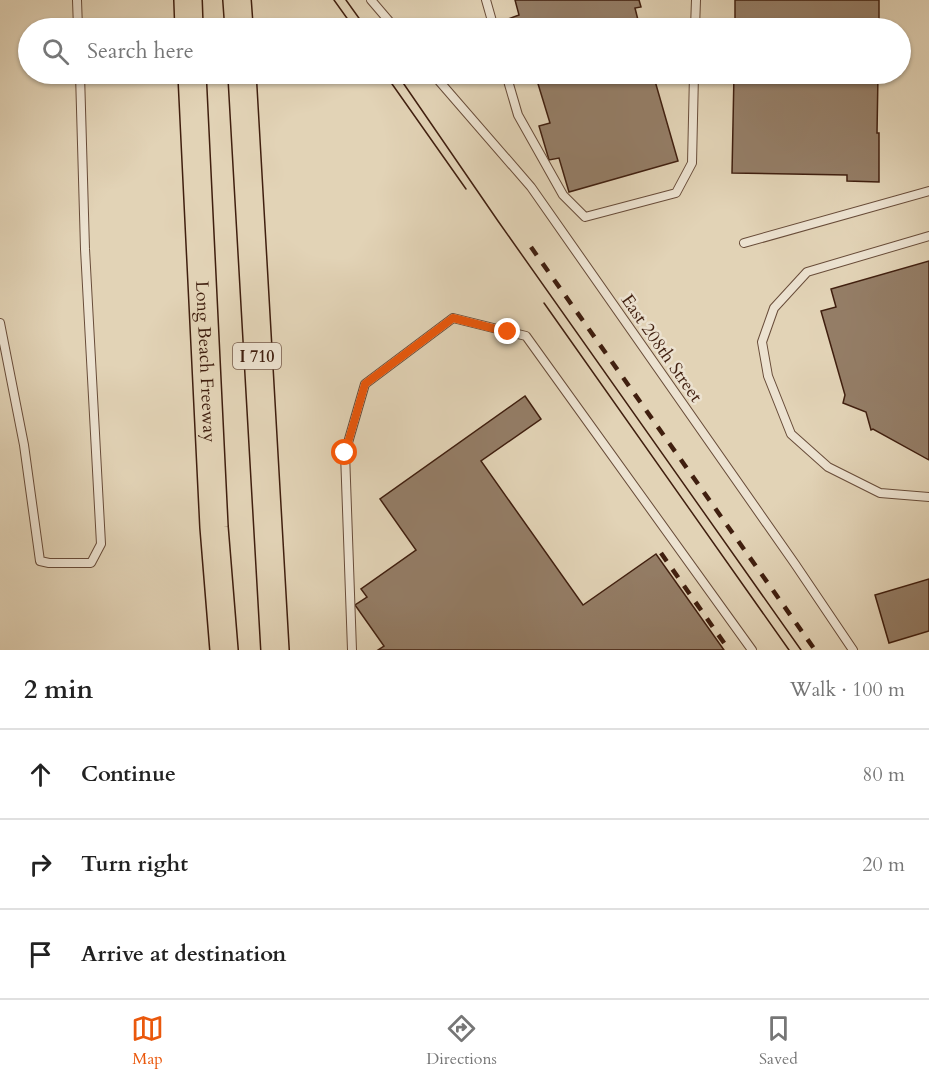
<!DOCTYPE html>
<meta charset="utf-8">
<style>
body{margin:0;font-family:Cardo,serif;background:#f6f6f6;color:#222}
.stop{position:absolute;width:18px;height:18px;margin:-14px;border:4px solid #ea580c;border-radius:50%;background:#fff}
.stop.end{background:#ea580c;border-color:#fff;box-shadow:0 2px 6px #0008}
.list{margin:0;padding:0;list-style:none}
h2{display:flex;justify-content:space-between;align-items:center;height:78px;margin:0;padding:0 24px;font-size:26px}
h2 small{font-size:20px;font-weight:400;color:#767676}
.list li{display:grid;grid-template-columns:39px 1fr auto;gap:18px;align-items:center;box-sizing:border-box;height:90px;padding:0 24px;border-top:2px solid #e0e0e0}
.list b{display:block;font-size:22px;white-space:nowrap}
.list em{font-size:20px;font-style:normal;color:#767676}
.icon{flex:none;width:33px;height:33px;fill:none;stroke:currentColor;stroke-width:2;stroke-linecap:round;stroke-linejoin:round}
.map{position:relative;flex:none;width:929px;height:650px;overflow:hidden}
.search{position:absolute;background:#fff;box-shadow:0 2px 4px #0004;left:18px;right:18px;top:18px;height:66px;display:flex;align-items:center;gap:15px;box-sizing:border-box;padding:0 21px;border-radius:33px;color:#767676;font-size:22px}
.sheet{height:348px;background:#fff}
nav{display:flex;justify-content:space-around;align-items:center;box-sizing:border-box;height:84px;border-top:2px solid #e0e0e0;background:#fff;font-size:16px;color:#767676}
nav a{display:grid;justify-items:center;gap:3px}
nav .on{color:#ea580c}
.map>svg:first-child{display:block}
.building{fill:#947d66;stroke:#401f0f;stroke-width:1.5}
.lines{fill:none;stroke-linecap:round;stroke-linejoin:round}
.service-casing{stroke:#684c39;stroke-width:10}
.motorway-casing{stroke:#401f0f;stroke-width:30}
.service{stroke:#ece2d0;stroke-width:8}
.motorway{stroke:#e2d3b6;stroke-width:27}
.tram{stroke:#401f0f;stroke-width:1.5}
.rail{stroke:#401f0f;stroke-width:4.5;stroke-dasharray:10 10;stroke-linecap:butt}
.route{stroke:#ea580c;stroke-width:8}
.labels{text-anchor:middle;stroke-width:5;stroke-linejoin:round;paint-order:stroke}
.shield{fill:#ece2d0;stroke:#745a49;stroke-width:1.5}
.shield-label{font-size:16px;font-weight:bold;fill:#401f0f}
.street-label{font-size:18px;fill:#401f0f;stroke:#ece2d0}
</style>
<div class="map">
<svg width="929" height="650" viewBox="0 0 929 650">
<rect width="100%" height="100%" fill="#e2d3b6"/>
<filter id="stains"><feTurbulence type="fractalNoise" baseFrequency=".00333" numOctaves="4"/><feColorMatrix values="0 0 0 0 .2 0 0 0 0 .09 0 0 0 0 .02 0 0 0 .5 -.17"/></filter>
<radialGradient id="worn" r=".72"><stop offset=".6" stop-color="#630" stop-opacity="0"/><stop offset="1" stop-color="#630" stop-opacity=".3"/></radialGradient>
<path class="building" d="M515,0h124l2,7 -6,1 5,20h-133l-2,-8 14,-5z
M735,0h144v28h-144z
M535,74h118l25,87 -109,31 -10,-34 -10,2 -10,-34 11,-3z
M734,74h144l-1,59h2v49l-32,-1v-6l-115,-2z
M929,261v199l-56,-31 -2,1 -5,-18 -23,-9 2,-8 -24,-84 15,-4 -5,-18z
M525,396l16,23 -60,42 102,144 73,-51 68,96h-346l6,-4 -29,-41 12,-8 -6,-8 55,-39 -36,-51z
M929,579v52l-40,12 -14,-48z"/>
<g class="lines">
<defs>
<path id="service" d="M77,0l1,28
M371,0l24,28
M486,0l8,28
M695,28l1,-28
M433,74l98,113 264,377 58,86
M506,74l12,41 45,80 22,22 91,-24 16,-30 2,-89
M929,236l-122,36 -33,36 -12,34 6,34 23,58 37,33 52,26 49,4
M744,243l185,-52
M0,323l24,122 16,116 9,2h42l10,-19 -16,-295 -5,-175
M352,650l-7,-197 20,-69 88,-66 73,18 226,314"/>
<g id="motorway">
<path d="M188,0l1,28"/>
<path d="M237,0l2,28"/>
<path id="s1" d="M192,74l22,453 10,123"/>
<path d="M242,74l33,576"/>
</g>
</defs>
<use href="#service" class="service-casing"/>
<use href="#motorway" class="motorway-casing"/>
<use href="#service" class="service"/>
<use href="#motorway" class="motorway"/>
<path class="tram" d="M334,0l20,28
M346,0l20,28
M385,74l81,115
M397,74l101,147 303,429
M544,303l245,347"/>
<path class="rail" d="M531,247l284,403
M661,553l68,97"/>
</g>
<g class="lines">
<path class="route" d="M345,453l20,-69 88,-66 55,14"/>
</g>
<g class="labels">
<rect class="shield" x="233" y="343" width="48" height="26" rx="4.5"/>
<g class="shield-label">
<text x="257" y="362">I 710</text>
</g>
<g class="street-label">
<text transform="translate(662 348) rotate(55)" y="6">East 208th Street</text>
<text dy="6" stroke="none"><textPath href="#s1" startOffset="288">Long Beach Freeway</textPath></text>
</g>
</g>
<rect width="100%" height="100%" filter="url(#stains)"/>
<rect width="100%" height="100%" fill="url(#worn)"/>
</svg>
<div class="stop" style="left:345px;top:453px"></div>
<div class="stop end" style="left:508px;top:332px"></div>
<div class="search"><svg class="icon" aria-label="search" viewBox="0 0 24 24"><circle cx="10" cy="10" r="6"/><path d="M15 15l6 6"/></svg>Search here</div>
</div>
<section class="sheet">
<h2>2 min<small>Walk · 100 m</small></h2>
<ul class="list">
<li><svg class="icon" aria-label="ahead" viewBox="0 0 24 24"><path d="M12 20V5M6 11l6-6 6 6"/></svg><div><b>Continue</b></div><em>80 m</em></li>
<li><svg class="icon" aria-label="right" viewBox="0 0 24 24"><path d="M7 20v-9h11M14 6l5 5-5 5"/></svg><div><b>Turn right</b></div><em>20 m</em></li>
<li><svg class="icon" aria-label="arrive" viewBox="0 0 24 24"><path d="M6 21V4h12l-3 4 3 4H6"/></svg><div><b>Arrive at destination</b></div></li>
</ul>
</section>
<nav>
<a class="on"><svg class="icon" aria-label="map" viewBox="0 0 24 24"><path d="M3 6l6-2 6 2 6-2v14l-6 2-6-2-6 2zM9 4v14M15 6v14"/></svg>Map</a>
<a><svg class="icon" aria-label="directions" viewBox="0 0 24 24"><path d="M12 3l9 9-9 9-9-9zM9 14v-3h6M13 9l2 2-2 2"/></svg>Directions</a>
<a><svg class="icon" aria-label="saved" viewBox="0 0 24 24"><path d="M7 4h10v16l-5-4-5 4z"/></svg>Saved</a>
</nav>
